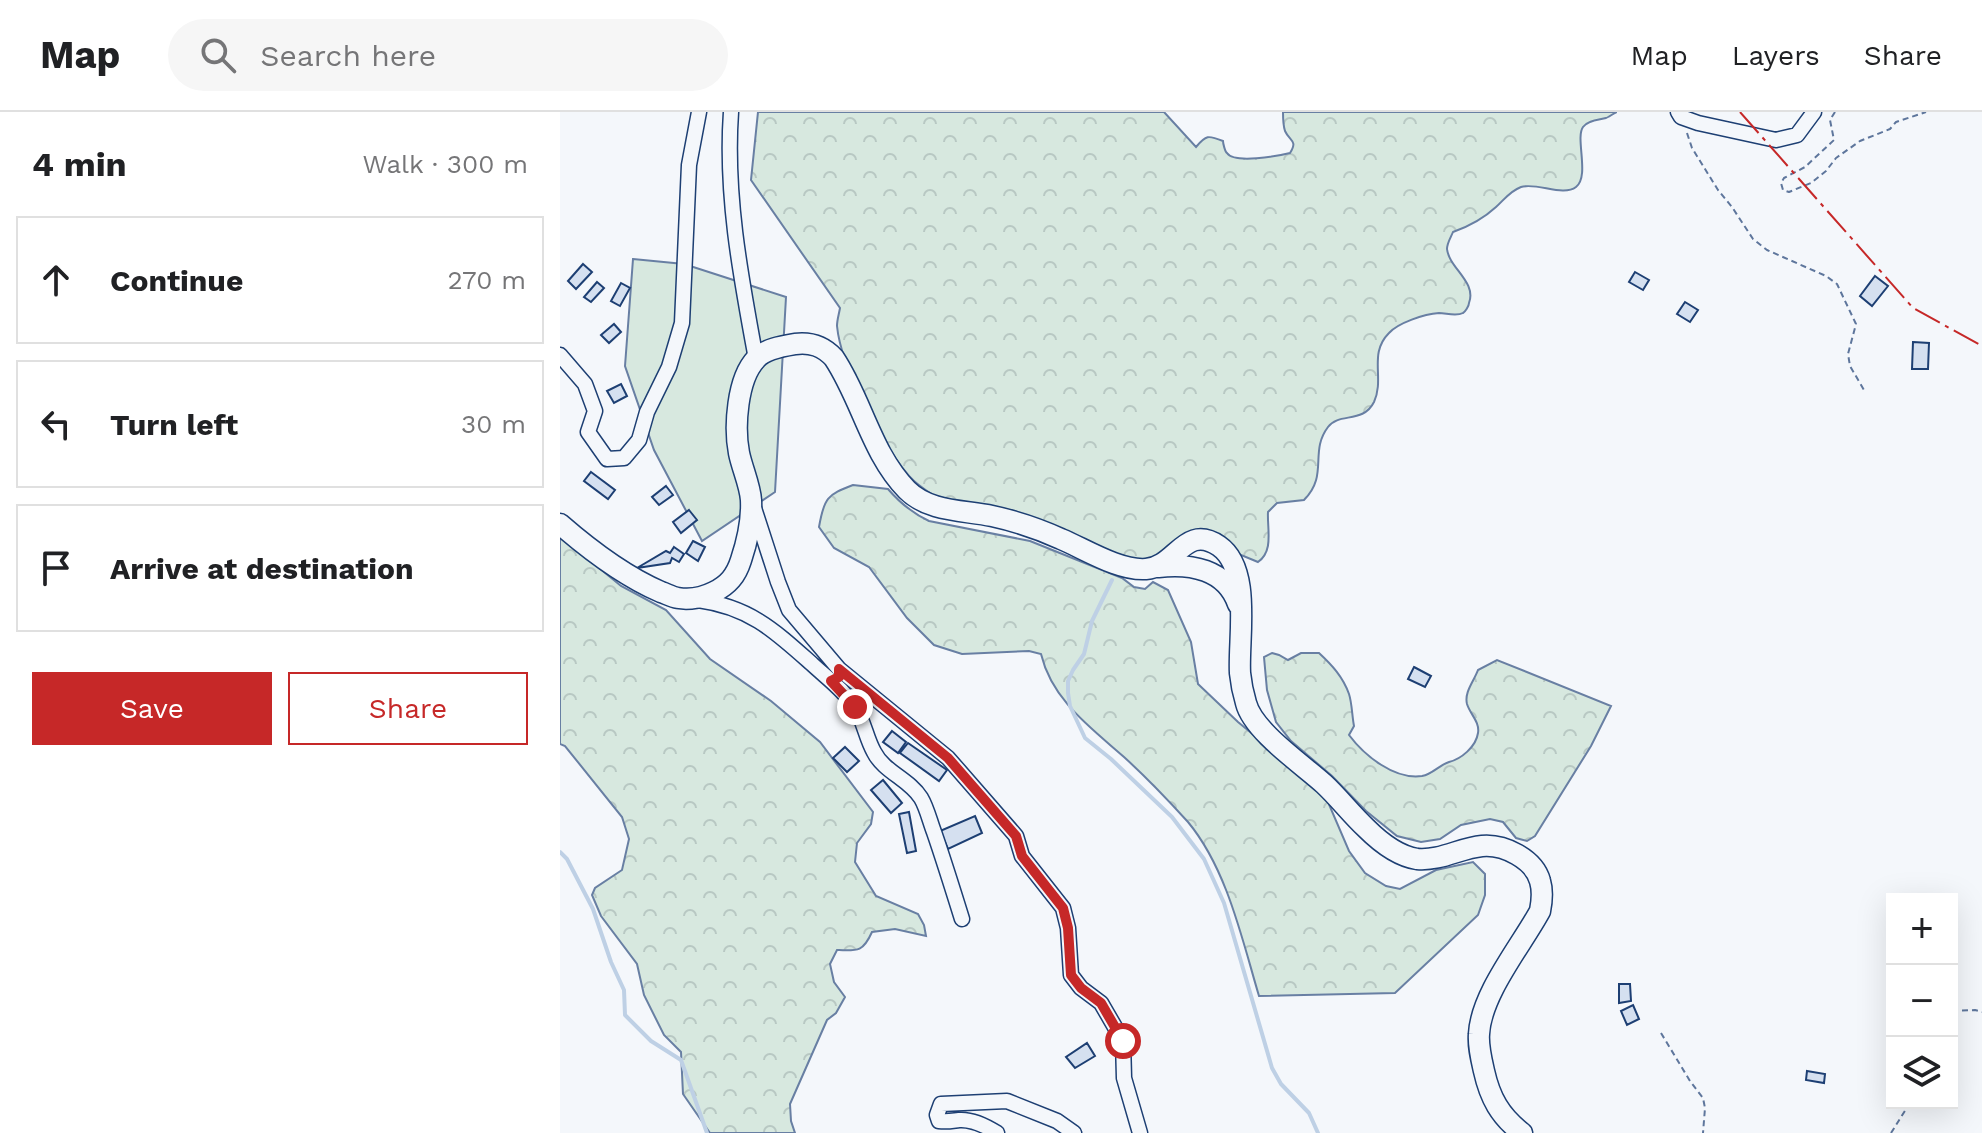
<!DOCTYPE html>
<meta charset="utf-8">
<style>
body{margin:0;font-family:"Work Sans",sans-serif;background:#f6f6f6;color:#202124}
.controls{position:absolute;right:24px;bottom:24px;display:grid;overflow:hidden;border-radius:0px;box-shadow:0 8px 32px #0002}
.controls button{width:72px;height:72px;display:grid;place-items:center;padding:0;border:0;border-bottom:2px solid #e0e0e0;background:#fff;color:#202124;font:40px sans-serif}
.stop{position:absolute;width:24px;height:24px;margin:-18px;border:6px solid #c62828;border-radius:50%;background:#fff}
.stop.end{background:#c62828;border-color:#fff;box-shadow:0 2px 8px #0008}
.list{margin:0;padding:0;list-style:none}
h2{display:flex;justify-content:space-between;align-items:center;height:104px;margin:0;padding:0 32px;font-size:34px}
h2 small{font-size:26px;font-weight:400;color:#757577}
.list li{display:grid;grid-template-columns:52px 1fr auto;gap:24px;align-items:center;box-sizing:border-box;height:128px;margin:0 16px 16px;padding:0 16px;border:2px solid #e0e0e0;border-radius:0px}
.list b{display:block;font-size:30px;white-space:nowrap}
.list em{font-size:26px;font-style:normal;color:#757577}
.actions{display:flex;gap:16px;padding:24px 32px}
.actions a{flex:1;padding:18px 0;border:2px solid #c62828;border-radius:0px;text-align:center;font-size:28px;color:#c62828}
.actions .main{background:#c62828;color:#fff}
.icon{flex:none;width:44px;height:44px;fill:none;stroke:currentColor;stroke-width:2;stroke-linecap:round;stroke-linejoin:round}
.map{position:relative;flex:none;width:1422px;height:1021px;overflow:hidden}
header{display:flex;align-items:center;gap:48px;box-sizing:border-box;height:112px;padding:0 40px;background:#fff;border-bottom:2px solid #e0e0e0}
header strong{font-size:38px}
nav{display:flex;gap:44px;margin-inline-start:auto;font-size:28px}
.search{width:560px;height:72px;background:#f6f6f6;display:flex;align-items:center;gap:20px;box-sizing:border-box;padding:0 28px;border-radius:44px;color:#757577;font-size:30px}
main{display:flex}
aside{flex:1;background:#fff}
.map>svg:first-child{display:block}
.grass{fill:#d7e8df;stroke:#687fa3;stroke-width:2}
.forest{fill:url(#forest-crowns);stroke:#687fa3;stroke-width:2}
.lines{fill:none;stroke-linecap:round;stroke-linejoin:round}
.stream{stroke:#bed0e5;stroke-width:4}
.building{fill:#d5e0f0;stroke:#1d3f73;stroke-width:2}
.minor-casing{stroke:#1d3f73;stroke-width:17}
.highway-casing{stroke:#1d3f73;stroke-width:23}
.path{stroke:#5e769c;stroke-width:2;stroke-dasharray:6 4;stroke-linecap:butt}
.minor{stroke:#f4f7fb;stroke-width:14}
.highway{stroke:#f4f7fb;stroke-width:20}
.power{stroke:#c62828;stroke-width:2;stroke-dasharray:28 6 4 6;stroke-linecap:butt}
.route{stroke:#c62828;stroke-width:10}
</style>
<header>
<strong>Map</strong>
<div class="search"><svg class="icon" aria-label="search" viewBox="0 0 24 24"><circle cx="10" cy="10" r="6"/><path d="M15 15l6 6"/></svg>Search here</div>
<nav><a>Map</a><a>Layers</a><a>Share</a></nav>
</header>
<main>
<aside>
<h2>4 min<small>Walk · 300 m</small></h2>
<ul class="list">
<li><svg class="icon" aria-label="ahead" viewBox="0 0 24 24"><path d="M12 20V5M6 11l6-6 6 6"/></svg><div><b>Continue</b></div><em>270 m</em></li>
<li><svg class="icon" aria-label="left" viewBox="0 0 24 24"><path d="M17 20v-9H6M10 6l-5 5 5 5"/></svg><div><b>Turn left</b></div><em>30 m</em></li>
<li><svg class="icon" aria-label="arrive" viewBox="0 0 24 24"><path d="M6 21V4h12l-3 4 3 4H6"/></svg><div><b>Arrive at destination</b></div></li>
</ul>
<div class="actions"><a class="main">Save</a><a>Share</a></div>
</aside>
<div class="map">
<svg width="1422" height="1021" viewBox="0 0 1422 1021">
<defs>
<pattern id="forest-crowns" width="20" height="18" patternUnits="userSpaceOnUse" patternTransform="scale(2)"><rect width="20" height="18" fill="#d7e8df"/><path d="M2 6a3 3 0 1 1 6 0M12 15a3 3 0 1 1 6 0" fill="none" stroke="#b8c8c3"/></pattern>
</defs>
<rect width="100%" height="100%" fill="#f4f7fb"/>
<path class="grass" d="M73,147l51,5 102,33 -11,195 -73,49 -48,-91 -29,-84z"/>
<path class="forest" d="M198,0h406l32,35c10,-12 12,-12 27,-6 0,2 2,11 4,12 7,11 51,3 63,0 8,-13 0,-11 -5,-22 -2,-6 -2,-13 -2,-19h334c-1,0 -10,6 -11,6 -7,2 -18,2 -23,9 -8,11 7,49 -7,60 -13,10 -39,-5 -55,0 -11,4 -17,13 -25,20 -13,12 -26,19 -43,25 -2,5 -6,11 -6,17 2,19 30,33 22,54 0,3 -4,9 -6,10 -7,4 -17,0 -24,0 -15,1 -41,10 -50,20 -21,21 -4,45 -15,69 -11,22 -35,10 -46,25 -19,25 1,48 -24,73l-27,3 -9,9c-1,17 6,39 -10,50l-22,-9 -9,-11 -63,15 -30,3 -201,-65c-8,-5 -17,-11 -24,-19 -27,-32 -68,-108 -72,-150 0,-6 2,-12 3,-18l-89,-128z
M293,373l35,4c12,14 24,24 41,32l101,20 92,37 12,9 11,2 8,-7 15,8 23,52 7,42 40,38 73,60 17,20 21,49 16,22 21,13 14,3 36,-19 37,-8 12,12v21l-7,20 -83,78 -136,3c-17,-57 -32,-127 -71,-174 -20,-22 -42,-45 -64,-65 -34,-30 -72,-57 -83,-103l-12,-3 -67,3 -28,-9 -27,-27 -38,-51 -35,-19 -15,-21c5,-29 8,-32 34,-42z
M0,424l61,50 45,24 44,49 61,42 49,41 53,70 -2,12 -14,19 -2,19 21,34 42,18 6,11 2,11 -31,-7 -23,3c-9,20 -14,19 -35,18l-7,14 4,18 11,15 -9,16 -9,7 -37,84 1,17 4,12h-85l-27,-39 -2,-42 -17,-17 -20,-40 -7,-31 -36,-48 -9,-21 3,-7 27,-18 7,-31 -7,-22 -57,-71 -5,-2z
M712,541l7,2 9,5 13,-7h18c13,12 24,24 30,41 3,9 3,22 5,32l-5,9c15,20 45,45 73,41 11,-2 17,-11 27,-14 12,-3 27,-15 29,-29 2,-11 -8,-19 -11,-29 -3,-12 7,-23 11,-34l19,-10 114,46 -20,40 -56,90 -8,5 -11,-3 -13,-16 -13,-3 -29,6 -21,14 -19,3 -24,-6 -31,-25 -34,-35 -41,-35 -15,-19 -9,-32 -3,-33z"/>
<g class="lines">
<path class="stream" d="M552,468l-20,41 -8,33 -11,16 -5,11v12l2,13 15,32 26,21 61,58 32,42 20,44 48,165 9,16 28,29 9,20
M0,740l7,7 26,50 18,53 13,28 1,25 26,26 30,19 26,73"/>
</g>
<path class="building" d="M23,152l9,8 -16,17 -8,-8z
M1075,160l14,8 -6,10 -14,-8z
M1315,164l13,10 -16,20 -12,-10z
M37,170l7,6 -13,14 -7,-5z
M61,171l9,5 -10,18 -9,-5z
M1125,190l13,8 -8,12 -13,-8z
M54,212l7,8 -12,11 -8,-8z
M1353,230l16,1 -1,26h-16z
M61,272l6,12 -13,7 -7,-12z
M31,360l24,18 -7,9 -24,-18z
M106,374l7,9 -14,10 -7,-8z
M129,398l8,10 -16,13 -8,-11z
M133,429l12,6 -7,14 -12,-8z
M114,435l10,7 -5,8 -7,-4 -2,5 -33,5 29,-17 4,2z
M854,555l17,9 -6,11 -17,-8z
M332,619l14,11 -8,11 -15,-11z
M348,631l39,27 -8,11 -39,-28z
M285,635l14,14 -12,11 -14,-14z
M323,668l19,23 -11,10 -20,-23z
M349,700l7,39 -9,2 -8,-39z
M415,704l7,17 -34,16 -8,-18z
M1059,872h11l1,17 -12,2z
M1073,893l6,14 -12,6 -6,-14z
M527,931l8,13 -20,12 -9,-11z
M1247,959l18,3 -1,9 -18,-3z"/>
<g class="lines">
<defs>
<path id="minor" d="M171,0c-6,83 10,166 25,247
M1118,0l3,5 17,6 78,17 21,-5 17,-23
M0,243l25,29 10,27 -7,21 19,27 17,-1 15,-18 8,-28 22,-45 13,-44 7,-158 10,-53
M194,396l24,74 11,28 50,59 109,89 68,78 6,20 41,52 5,20 3,47 10,13 20,15 22,38 1,37 16,55
M138,488c52,7 77,31 114,64 15,14 32,26 43,43 9,14 11,31 19,45 10,20 35,27 47,46 6,10 9,24 13,34 10,29 19,58 28,87
M437,1021c-11,-7 -25,-14 -38,-13 -8,1 -12,2 -20,1l-2,-6 4,-11 66,-3 50,20 17,12"/>
<path id="highway" d="M0,412c31,27 64,52 101,68 6,2 11,5 17,6 12,2 26,-1 36,-6 14,-7 22,-16 27,-32 6,-18 11,-40 10,-60 -1,-15 -9,-32 -12,-47 -5,-26 -2,-74 17,-94 8,-10 27,-13 39,-15 16,-2 28,2 39,14 28,42 37,95 73,132 22,22 56,20 85,26 23,5 47,13 69,23 24,10 58,32 85,30 30,-2 39,-46 73,-23 33,23 19,92 21,127 1,10 3,20 6,30 7,28 56,61 78,81 15,14 27,30 42,44 13,13 32,28 51,31 24,2 43,-11 65,-13 22,-2 52,13 58,35 3,10 2,20 0,30 -19,35 -59,83 -61,123 -1,12 2,24 5,37 6,27 16,45 38,62
M598,455c32,-4 68,2 80,37"/>
</defs>
<use href="#minor" class="minor-casing"/>
<use href="#highway" class="highway-casing"/>
<path class="path" d="M1275,0l-5,8 4,20 -29,27 -21,11 -3,5 2,7 6,2 22,-9 15,-12 10,-13 24,-17 30,-12 6,-7 30,-10
M1127,21l5,15 26,42 14,17 21,32 14,11 59,26 11,8 19,40 -8,30 2,12 14,24
M1392,899l23,-1 7,2
M1101,921l29,48 13,17 2,10 -2,25
M1331,1021l17,-27 -1,-3"/>
<use href="#minor" class="minor"/>
<use href="#highway" class="highway"/>
<path class="power" d="M1180,0l173,196 69,38"/>
</g>
<g class="lines">
<path class="route" d="M295,595l-24,-26 8,-4v-8l109,89 61,70 7,8 6,20 41,52 5,20 3,47 10,13 20,15 22,38"/>
</g>
</svg>
<div class="controls">
<button>+</button>
<button>−</button>
<button><svg class="icon" aria-label="layers" viewBox="0 0 24 24"><path d="M12 4l9 5-9 5-9-5zM3 14l9 5 9-5"/></svg></button>
</div>
<div class="stop" style="left:563px;top:929px"></div>
<div class="stop end" style="left:295px;top:595px"></div>
</div>
</main>
